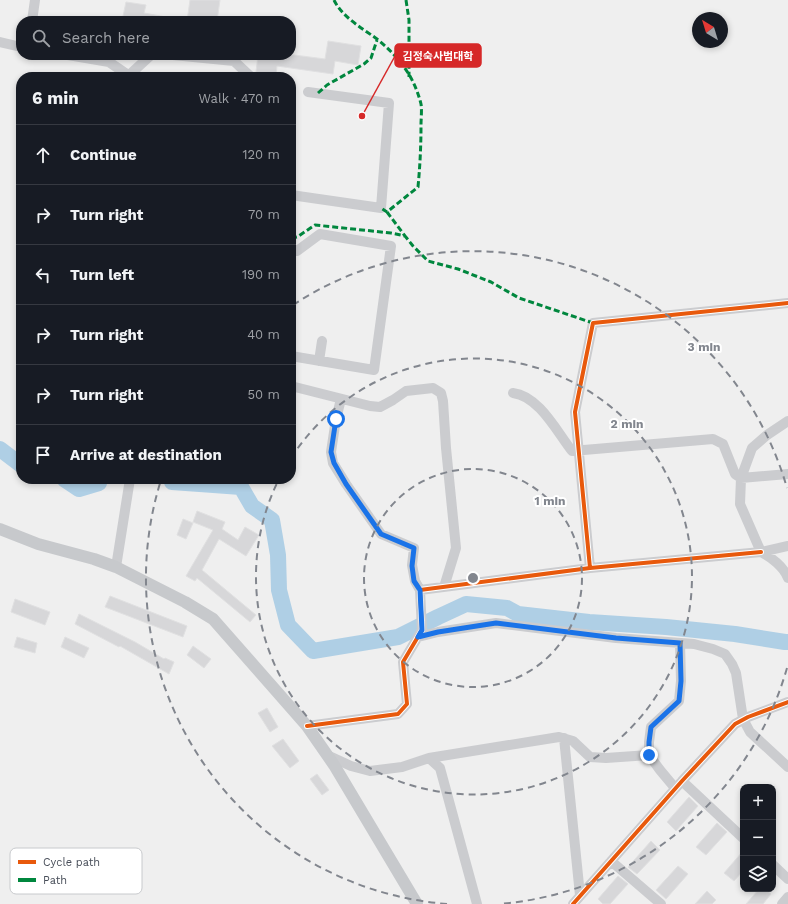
<!DOCTYPE html>
<meta charset="utf-8">
<style>
body{margin:0;font-family:"Work Sans","Noto Sans KR",sans-serif;background:#242831;color:#f1f3f6}
.controls{position:absolute;right:12px;bottom:12px;display:grid;overflow:hidden;border-radius:8px;box-shadow:0 2px 6px #0003}
.controls button{width:36px;height:36px;display:grid;place-items:center;padding:0;border:0;border-bottom:1px solid #363941;background:#171b24;color:#f1f3f6;font:20px sans-serif}
.compass{position:absolute;left:692px;top:12px;width:36px;height:36px;border-radius:50%;background:#171b24;box-shadow:0 2px 6px #0003;rotate:322deg}
.stop{position:absolute;width:12px;height:12px;margin:-9px;border:3px solid #1a73e8;border-radius:50%;background:#fff}
.stop.end{background:#1a73e8;border-color:#fff;box-shadow:0 1px 4px #0008}
.list{margin:0;padding:0;list-style:none}
h2{display:flex;justify-content:space-between;align-items:center;height:52px;margin:0;padding:0 16px;font-size:17px}
h2 small{font-size:13px;font-weight:400;color:#9ea1a6}
.list li{display:grid;grid-template-columns:26px 1fr auto;gap:12px;align-items:center;box-sizing:border-box;height:60px;padding:0 16px;border-top:1px solid #363941}
.list b{display:block;font-size:15px;white-space:nowrap}
.list em{font-size:13px;font-style:normal;color:#9ea1a6}
.icon{flex:none;width:22px;height:22px;fill:none;stroke:currentColor;stroke-width:2;stroke-linecap:round;stroke-linejoin:round}
.map{position:relative;flex:none;width:788px;height:904px;overflow:hidden}
.search{position:absolute;background:#171b24;box-shadow:0 2px 6px #0003;left:16px;top:16px;width:280px;height:44px;display:flex;align-items:center;gap:10px;box-sizing:border-box;padding:0 14px;border-radius:16px;color:#9ea1a6;font-size:15px}
.panel{position:absolute;background:#171b24;box-shadow:0 2px 6px #0003;left:16px;top:72px;width:280px;height:412px;border-radius:16px}
.map>svg:first-child{display:block}
.lines{fill:none;stroke-linecap:round;stroke-linejoin:round}
.river{stroke:#afcfe5;stroke-width:16}
.building{fill:#d7d7d9;stroke:#e0e0e1}
.minor{stroke:#cbcccf;stroke-width:10}
.major{stroke:#c7c9cc;stroke-width:12}
.quiet{stroke:#00873e;stroke-width:3;stroke-dasharray:6 3;stroke-linecap:butt}
.cycleway-casing{stroke:#fff;stroke-width:6}
.cycleway{stroke:#e8590c;stroke-width:4}
.route{stroke:#1a73e8;stroke-width:5}
.ring{fill:none;stroke:#82868e;stroke-width:2;stroke-dasharray:7 5}
.key{fill:#fff;stroke:#c8cacd;stroke-width:1}
.key-label{font-size:11px;fill:#484e59}
.centre{fill:#82868e;stroke:#fff;stroke-width:2}
.ring-label{font-size:12px;text-anchor:middle;font-weight:bold;fill:#82868e;stroke:#fff;stroke-width:4;stroke-linejoin:round;paint-order:stroke}
.leader{fill:none;stroke:#d62828;stroke-width:1.5}
.callout-dot{fill:#d62828;stroke:#fff;stroke-width:1.5}
.callout{fill:#d62828;stroke:#d62828;stroke-width:1.5}
.callout-label{font-size:11px;text-anchor:middle;font-weight:bold;fill:#fff}
</style>
<div class="map">
<svg width="788" height="904" viewBox="0 0 788 904">
<rect width="100%" height="100%" fill="#efefef"/>
<g class="lines">
<path class="river" d="M0,449l21,16
M64,479l15,10 20,-6
M172,482l69,5 11,19 20,14 6,35 1,35 9,35 25,26 85,-14 40,-20 28,-13 41,4 11,6 71,8 77,5 69,7 50,8h3"/>
</g>
<path class="building" d="M190,0h30l-3,21h-30z
M126,2l20,3 -2,8 22,4v4h-44z
M328,41l33,5 -3,19 -23,-4 -2,13 -56,-8 -1,9 -20,-3 2,-17h36l31,4z
M197,511l28,11 -3,7 16,11 7,-13 14,8 -13,21 -27,-17 -17,31 54,45 -6,7 -53,-44 -2,3 -9,-5 27,-46 -20,-8z
M183,519l10,4 -7,16 -9,-4z
M110,596l77,30 -4,11 -78,-30z
M15,599l35,13 -5,13 -34,-13z
M79,614l56,28 29,17 1,-1 9,4 -5,12 -49,-28 -1,1 -44,-23z
M17,637l20,6 -2,10 -21,-6z
M65,637l24,11 -5,10 -23,-11z
M193,646l18,13 -7,9 -17,-13z
M267,708l11,19 -8,5 -12,-19z
M283,739l16,22 -9,7 -18,-22z
M317,774l12,16 -7,5 -12,-16z
M689,797l9,9 -22,25 -9,-9z
M717,823l10,9 -21,23 -10,-8z
M651,841l9,9 -23,24 -9,-7z
M743,851v20l-9,10 -10,-8z
M678,866l10,8 -22,25 -10,-9z
M618,876l10,8 -18,20h-7l-5,-5z
M759,889h6l6,5 -8,10h-17z
M707,891l9,9 -4,4h-17z"/>
<g class="lines">
<path class="minor" d="M32,21l3,-21
M0,42l21,5
M68,55l41,7 19,13
M173,55l61,6 17,16
M127,77l24,-22
M291,195l90,13 8,-105 -81,-11
M291,250l6,1 23,-17 71,12 -17,124 -83,-14
M319,361l3,-20
M291,386l79,20 10,1 13,-7 13,-9 27,-3 8,5 2,8 3,47 10,100 -12,39
M513,393c26,3 44,39 59,58l141,-12 10,5 12,30 6,4 47,-4
M788,421l-21,14 -15,13 -11,30 -1,26 21,48c10,5 23,15 27,26
M116,567l14,-88
M590,568l-15,-156 18,-89 195,-20
M420,590l170,-22 171,-16 27,-6
M418,637l20,-5 58,-9 120,15 78,6 19,5 12,5 7,10 4,9 7,46 7,13 38,35
M307,726l91,-12 9,-10 -4,-42 19,-32 -2,-40 -5,-9 -3,-16 2,-17 -33,-14 -35,-50 -13,-21 -2,-11 5,-33 5,-20
M564,738l16,157
M327,755l24,11 19,5 32,-4 27,-9 11,10 37,136
M429,758l130,-21 14,4 17,16 16,1 43,-3
M682,781l61,57
M675,788l-15,-18 -11,-15v-13l2,-15 28,-26 2,-20 -1,-38
M611,861l50,43
M773,865l15,14
M573,904l109,-123 53,-57 13,-7 40,-15
M782,904l6,-7"/>
<path class="major" d="M0,529l38,15 56,15 22,8 69,35 28,17 94,107 27,39 83,139"/>
<path class="quiet" d="M334,0c8,17 28,28 43,39 22,18 37,37 44,65 1,6 0,15 0,21 0,21 -1,41 -3,62l-31,25 -6,-4
M406,0l3,20v57
M318,93l9,-8 37,-21 7,-6 6,-18
M387,212l18,24
M291,238l6,-1 18,-12 76,8 14,3 8,10 15,15 30,8 33,13 28,16 74,25"/>
<defs>
<path id="cycleway" d="M590,568l-15,-156 18,-89 195,-20
M307,726l91,-12 9,-10 -4,-42 19,-32 -2,-40 170,-22 171,-16
M573,904l109,-123 53,-57 13,-7 40,-15"/>
</defs>
<use href="#cycleway" class="cycleway-casing"/>
<use href="#cycleway" class="cycleway"/>
</g>
<g class="lines">
<path class="route" d="M336,419l-5,33 3,11 12,21 35,50 33,14 -2,18 2,15 6,9 2,40 -4,7 20,-5 58,-9 120,15 64,5 1,38 -2,20 -28,26 -2,15v13"/>
</g>
<g class="ring">
<circle cx="473" cy="578" r="109"/>
<path d="M291 458A218 218 0 1 1 279 479"/>
<path d="M787 668A327 327 0 0 1 499 904M447 904A327 327 0 0 1 161 480M293 305A327 327 0 0 1 787 488"/>
</g>
<rect x="10" y="848" width="132" height="46" rx="6" class="key"/>
<rect x="18" y="860" width="18" height="4" fill="#e8590c"/>
<rect x="18" y="878" width="18" height="4" fill="#00873e"/>
<g class="key-label">
<text x="43" y="866">Cycle path</text>
<text x="43" y="884">Path</text>
</g>
<circle cx="473" cy="578" r="6" class="centre"/>
<g class="ring-label">
<text x="704" y="351">3 min</text>
<text x="627" y="428">2 min</text>
<text x="550" y="505">1 min</text>
</g>
<path class="leader" d="M362 116L395 56"/>
<circle class="callout-dot" cx="362" cy="116" r="4"/>
<rect class="callout" x="395" y="44" width="86" height="23" rx="4"/>
<g class="callout-label">
<text x="438" y="60">김정숙사범대학</text>
</g>
</svg>
<div class="controls">
<button>+</button>
<button>−</button>
<button><svg class="icon" aria-label="layers" viewBox="0 0 24 24"><path d="M12 4l9 5-9 5-9-5zM3 14l9 5 9-5"/></svg></button>
</div>
<svg class="compass" viewBox="-18 -18 36 36"><path d="M0-13l5 13h-10z" fill="#e53935"/><path d="M0 13l5-13h-10z" fill="#9ea1a6"/></svg>
<div class="stop" style="left:336px;top:419px"></div>
<div class="stop end" style="left:649px;top:755px"></div>
<div class="search"><svg class="icon" aria-label="search" viewBox="0 0 24 24"><circle cx="10" cy="10" r="6"/><path d="M15 15l6 6"/></svg>Search here</div>
<section class="panel">
<h2>6 min<small>Walk · 470 m</small></h2>
<ul class="list">
<li><svg class="icon" aria-label="ahead" viewBox="0 0 24 24"><path d="M12 20V5M6 11l6-6 6 6"/></svg><div><b>Continue</b></div><em>120 m</em></li>
<li><svg class="icon" aria-label="right" viewBox="0 0 24 24"><path d="M7 20v-9h11M14 6l5 5-5 5"/></svg><div><b>Turn right</b></div><em>70 m</em></li>
<li><svg class="icon" aria-label="left" viewBox="0 0 24 24"><path d="M17 20v-9H6M10 6l-5 5 5 5"/></svg><div><b>Turn left</b></div><em>190 m</em></li>
<li><svg class="icon" aria-label="right" viewBox="0 0 24 24"><path d="M7 20v-9h11M14 6l5 5-5 5"/></svg><div><b>Turn right</b></div><em>40 m</em></li>
<li><svg class="icon" aria-label="right" viewBox="0 0 24 24"><path d="M7 20v-9h11M14 6l5 5-5 5"/></svg><div><b>Turn right</b></div><em>50 m</em></li>
<li><svg class="icon" aria-label="arrive" viewBox="0 0 24 24"><path d="M6 21V4h12l-3 4 3 4H6"/></svg><div><b>Arrive at destination</b></div></li>
</ul>
</section>
</div>
